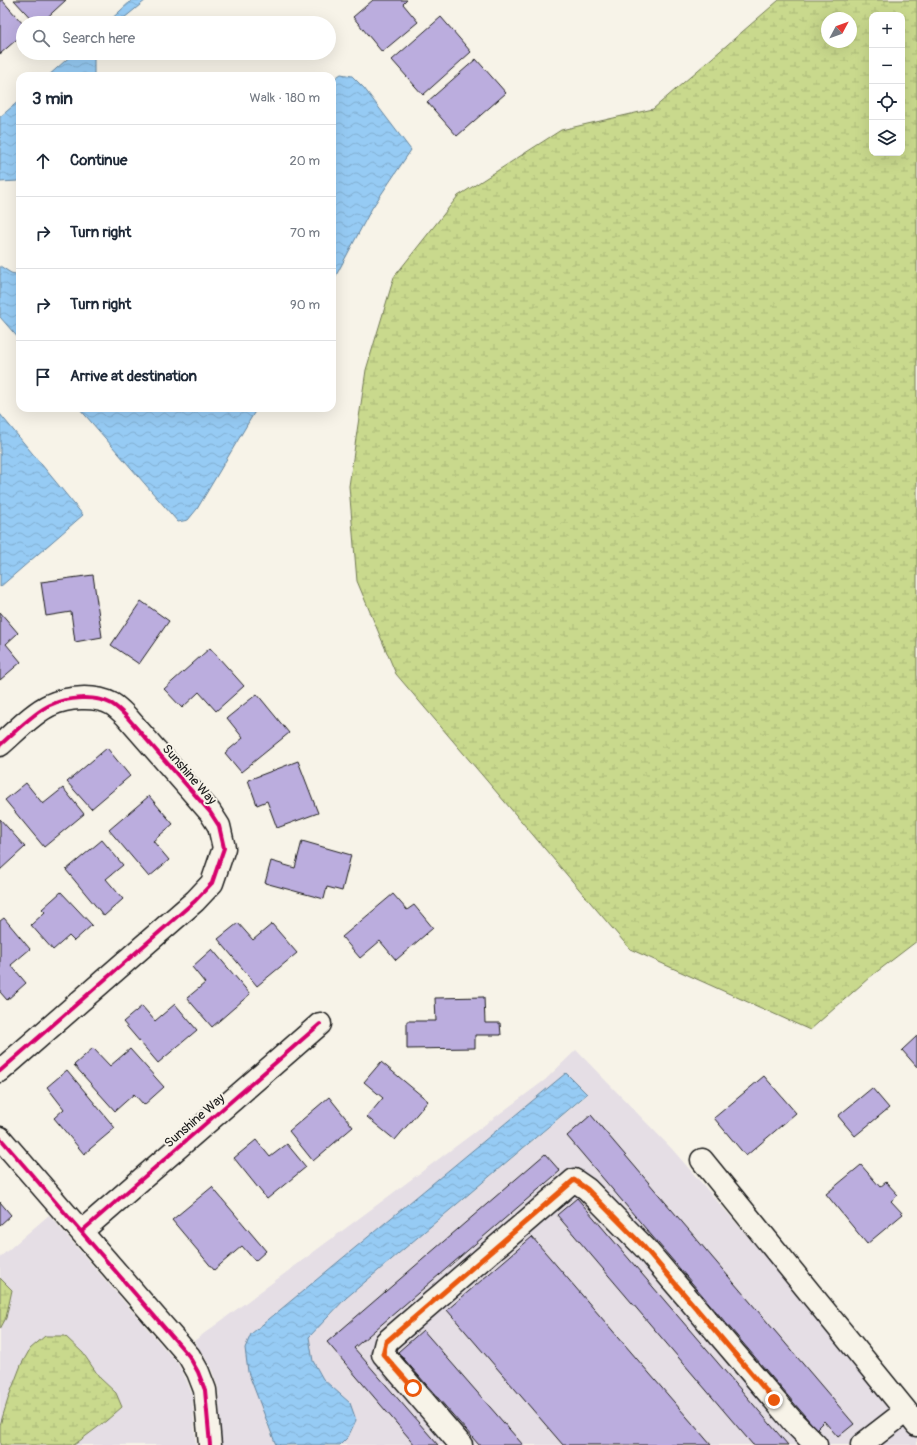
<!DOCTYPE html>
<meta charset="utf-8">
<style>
body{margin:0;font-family:Pangolin,sans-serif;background:#f2f2f3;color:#1f2937}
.controls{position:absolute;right:12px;top:12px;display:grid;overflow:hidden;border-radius:8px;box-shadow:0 4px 16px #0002}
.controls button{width:36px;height:36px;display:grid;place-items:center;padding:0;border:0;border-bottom:1px solid #e0e1e3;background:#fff;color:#1f2937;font:20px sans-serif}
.compass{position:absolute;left:821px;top:12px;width:36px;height:36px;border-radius:50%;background:#fff;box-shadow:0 4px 16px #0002;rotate:49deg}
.stop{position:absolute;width:12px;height:12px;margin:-9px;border:3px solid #ea580c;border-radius:50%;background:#fff}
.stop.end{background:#ea580c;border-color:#fff;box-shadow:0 1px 4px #0008}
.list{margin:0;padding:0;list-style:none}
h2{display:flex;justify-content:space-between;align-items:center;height:52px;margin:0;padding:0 16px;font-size:17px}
h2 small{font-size:13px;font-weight:400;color:#747a83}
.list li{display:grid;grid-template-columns:26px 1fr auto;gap:12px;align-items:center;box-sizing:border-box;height:72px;padding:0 16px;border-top:1px solid #e0e1e3}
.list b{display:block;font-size:15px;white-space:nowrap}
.list em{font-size:13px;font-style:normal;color:#747a83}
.icon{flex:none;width:22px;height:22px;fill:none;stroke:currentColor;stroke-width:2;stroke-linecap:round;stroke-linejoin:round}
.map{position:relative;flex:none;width:917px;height:1445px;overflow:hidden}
.search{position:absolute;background:#fff;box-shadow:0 4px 16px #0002;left:16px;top:16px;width:320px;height:44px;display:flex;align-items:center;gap:10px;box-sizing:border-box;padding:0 14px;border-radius:22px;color:#747a83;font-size:15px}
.panel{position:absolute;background:#fff;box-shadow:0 4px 16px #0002;left:16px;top:72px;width:320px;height:340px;border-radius:12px}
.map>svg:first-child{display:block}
.built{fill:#e5dee5}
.wetland{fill:url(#wetland-marsh);stroke:#727a54;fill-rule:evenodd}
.water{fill:url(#water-waves);stroke:#65859e}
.building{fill:#bbadde;stroke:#1c1c1c}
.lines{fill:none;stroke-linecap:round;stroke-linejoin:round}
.minor-casing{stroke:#1c1c1c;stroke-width:25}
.minor{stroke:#f7f3e8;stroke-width:22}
.cycleway-casing{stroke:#f7f3e8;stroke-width:6}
.cycleway{stroke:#d6006c;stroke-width:4}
.route{stroke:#ea580c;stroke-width:5}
.labels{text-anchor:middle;stroke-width:4;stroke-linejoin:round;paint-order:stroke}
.street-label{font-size:13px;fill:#1c1c1c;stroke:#f7f3e8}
</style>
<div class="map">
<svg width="917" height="1445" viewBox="0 0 917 1445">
<defs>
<pattern id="wetland-marsh" width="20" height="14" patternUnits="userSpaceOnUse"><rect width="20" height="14" fill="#c9d98d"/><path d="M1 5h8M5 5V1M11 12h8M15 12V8" fill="none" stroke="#acba79"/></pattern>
<pattern id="water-waves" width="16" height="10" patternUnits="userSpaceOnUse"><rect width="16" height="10" fill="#96cbf4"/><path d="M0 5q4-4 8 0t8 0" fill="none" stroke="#81aed1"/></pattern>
</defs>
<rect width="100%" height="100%" fill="#f7f3e8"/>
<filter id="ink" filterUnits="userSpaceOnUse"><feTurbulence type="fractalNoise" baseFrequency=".025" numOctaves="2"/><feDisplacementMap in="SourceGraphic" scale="8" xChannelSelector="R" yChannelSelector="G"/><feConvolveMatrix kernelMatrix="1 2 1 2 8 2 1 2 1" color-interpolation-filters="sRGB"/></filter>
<g filter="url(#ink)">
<path class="built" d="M576,1050l96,99 245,282v14h-577l8,-8 2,-34 -27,-24 -10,-18 -4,-24 37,-39 241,-203 -21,-22 -315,261 16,90 9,21h-54l-4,-58 -8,-22 -16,-24 351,-261z
M49,1215l129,149 8,15 6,15 4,51h-122l32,-24 16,-14 -6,-14 -16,-15 -17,-25 -62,12 -12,31 -9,29v-96l6,-11 6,-28 -12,-12v-21z"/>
<path class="wetland" d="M779,0h138v941l-47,36 -60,53 -180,-81 -234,-275 -39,-93 -8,-95 17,-116 28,-93 64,-81 103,-66 92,-21zM872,15h30v138h-30zM827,18h24v24h-24z
M0,1278l12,12 -6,28 -6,11z
M45,1336h20l18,17 17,25 16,15 6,14 -16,14 -32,24h-74v-20l9,-29 12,-31 9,-16z"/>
<path class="water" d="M132,0h14l-28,23h-11z
M74,53h20v23h-46z
M341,74l11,2 12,12 47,62 -39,58 -40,75v-203z
M20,100v79l-2,2 -18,1v-65z
M0,266l11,7 9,2v65l-20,-23z
M79,408h178l-60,101 -9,11 -10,2z
M0,414l83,101 -83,72z
M566,1073l21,21 -241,204 -37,39 4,24 10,18 27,24 6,17 -8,17 -8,8h-64l-28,-73 -3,-24 6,-14z"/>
<path class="building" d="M0,0h2l21,24v10l-23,20z
M14,0h52l-25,23h-6z
M373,0h34l-4,4 15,18 -36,30 -29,-35z
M441,17l30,35 -48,43 -31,-35z
M476,59l30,34 -49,43 -30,-34z
M93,575l9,62 -27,5 -4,-30 -25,4 -5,-34z
M141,601l28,20 -30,43 -28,-19z
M0,612l18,21 -12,11 15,18 -21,18z
M210,648l34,38 -28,25 -17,-19 -17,16 -18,-19z
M257,694l32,39 -48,39 -16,-19 18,-15 -16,-20z
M107,748l23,28 -39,33 -24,-27z
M298,761l20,52 -41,15 -10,-27 -10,4 -9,-25z
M26,783l17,21 20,-16 21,26 -40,33 -39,-47z
M149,796l24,28 -20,17 16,19 -20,17 -40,-47z
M0,819l25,28 -25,23z
M102,840l21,25 -17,14 17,20 -19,17 -38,-46z
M302,841l49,14 -9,36 -15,-4 -3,12 -59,-16 6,-22 24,7z
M61,892l31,33 -18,16 -5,-5 -16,14 -22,-25 14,-13 -3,-3z
M393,894l14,16 7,-5 19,23 -37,32 -16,-19 -20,17 -18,-21z
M4,918l26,31 -19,16 15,18 -19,17 -7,-8v-71z
M238,923l15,17 19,-16 25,29 -40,33 -39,-47z
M212,949l38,45 -38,33 -25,-29 18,-15 -13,-16z
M484,997l1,26h15l1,12h-26v13l-68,1v-28h29l-1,-23z
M175,1004l22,26 -39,33 -35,-41 19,-16 13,15z
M917,1036v31l-15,-17z
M93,1048l17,18 20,-17 34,38 -20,18 -10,-11 -19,17 -41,-46z
M381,1062l47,39 -33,39 -28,-23 16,-19 -19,-16z
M67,1070l48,58 -31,26 -30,-36 10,-9 -17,-22z
M764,1076l32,37 -50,43 -32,-38z
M872,1088l17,20 -34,28 -17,-20z
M329,1097l24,30 -40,34 -24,-30z
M591,1115l263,309 -16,13 -14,-16 -8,8 -249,-293z
M256,1140l14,17 17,-13 19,23 -39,32 -33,-41z
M545,1154l15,17 -206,177 84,97h-23l-88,-103z
M861,1165l19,22 6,-5 12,13 -7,6 12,13 -36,30 -41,-50z
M212,1187l54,64 -11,10 -13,-15 -28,24 -42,-50z
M577,1198l211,247h-35l-196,-230z
M0,1202l11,13 -11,10z
M532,1237l179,208h-148l-116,-135z
M423,1330l100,115h-44l-81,-93z"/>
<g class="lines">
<defs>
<path id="minor" d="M0,745c14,-12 34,-33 50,-40 17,-8 45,-10 62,-1 5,3 10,8 14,12l84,96 9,14 5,22 -12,35 -17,18 -195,170
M0,1138l189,218 9,16 7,18 5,55
M702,1160l204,251
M82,1231l238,-207
M461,1445l-78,-91 3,-12 188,-162 13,9 57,58 150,176 22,22
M862,1445l44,-34 11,14"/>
</defs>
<use href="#minor" class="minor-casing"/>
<use href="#minor" class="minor"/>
<defs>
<path id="cycleway" d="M0,745c14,-12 34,-33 50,-40 17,-8 45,-10 62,-1 5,3 10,8 14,12l84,96 9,14 5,22 -12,35 -17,18 -195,170
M0,1138l189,218 9,16 7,18 5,55
M82,1231l238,-207"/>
</defs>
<use href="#cycleway" class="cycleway-casing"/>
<use href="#cycleway" class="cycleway"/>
</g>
</g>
<g class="lines" filter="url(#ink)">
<path class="route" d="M413,1388l-30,-34 3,-12 188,-162 13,9 57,58 130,153"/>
</g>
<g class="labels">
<g class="street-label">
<text transform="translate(190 774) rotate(49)" y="5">Sunshine Way</text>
<text transform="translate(194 1120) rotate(-41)" y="5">Sunshine Way</text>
</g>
</g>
</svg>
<div class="controls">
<button>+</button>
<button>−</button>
<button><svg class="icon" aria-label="locate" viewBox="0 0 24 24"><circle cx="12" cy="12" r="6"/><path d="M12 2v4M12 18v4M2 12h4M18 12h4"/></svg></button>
<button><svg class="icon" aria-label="layers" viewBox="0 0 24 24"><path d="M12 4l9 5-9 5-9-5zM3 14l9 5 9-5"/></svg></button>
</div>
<svg class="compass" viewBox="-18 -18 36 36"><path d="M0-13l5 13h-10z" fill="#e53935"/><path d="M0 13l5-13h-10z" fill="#747a83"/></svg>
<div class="stop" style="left:413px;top:1388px"></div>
<div class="stop end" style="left:774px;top:1400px"></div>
<div class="search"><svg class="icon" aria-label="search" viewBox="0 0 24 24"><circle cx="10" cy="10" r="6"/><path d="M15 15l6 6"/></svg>Search here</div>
<section class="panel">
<h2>3 min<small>Walk · 180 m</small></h2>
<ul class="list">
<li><svg class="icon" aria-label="ahead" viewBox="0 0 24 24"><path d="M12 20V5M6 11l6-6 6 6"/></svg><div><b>Continue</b></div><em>20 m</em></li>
<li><svg class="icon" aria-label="right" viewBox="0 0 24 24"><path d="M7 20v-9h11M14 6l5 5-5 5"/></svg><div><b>Turn right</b></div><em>70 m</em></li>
<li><svg class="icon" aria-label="right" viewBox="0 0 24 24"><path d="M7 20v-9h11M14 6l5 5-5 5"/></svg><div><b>Turn right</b></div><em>90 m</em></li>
<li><svg class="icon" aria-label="arrive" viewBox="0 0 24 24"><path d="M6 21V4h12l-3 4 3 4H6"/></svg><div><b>Arrive at destination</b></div></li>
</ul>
</section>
</div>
